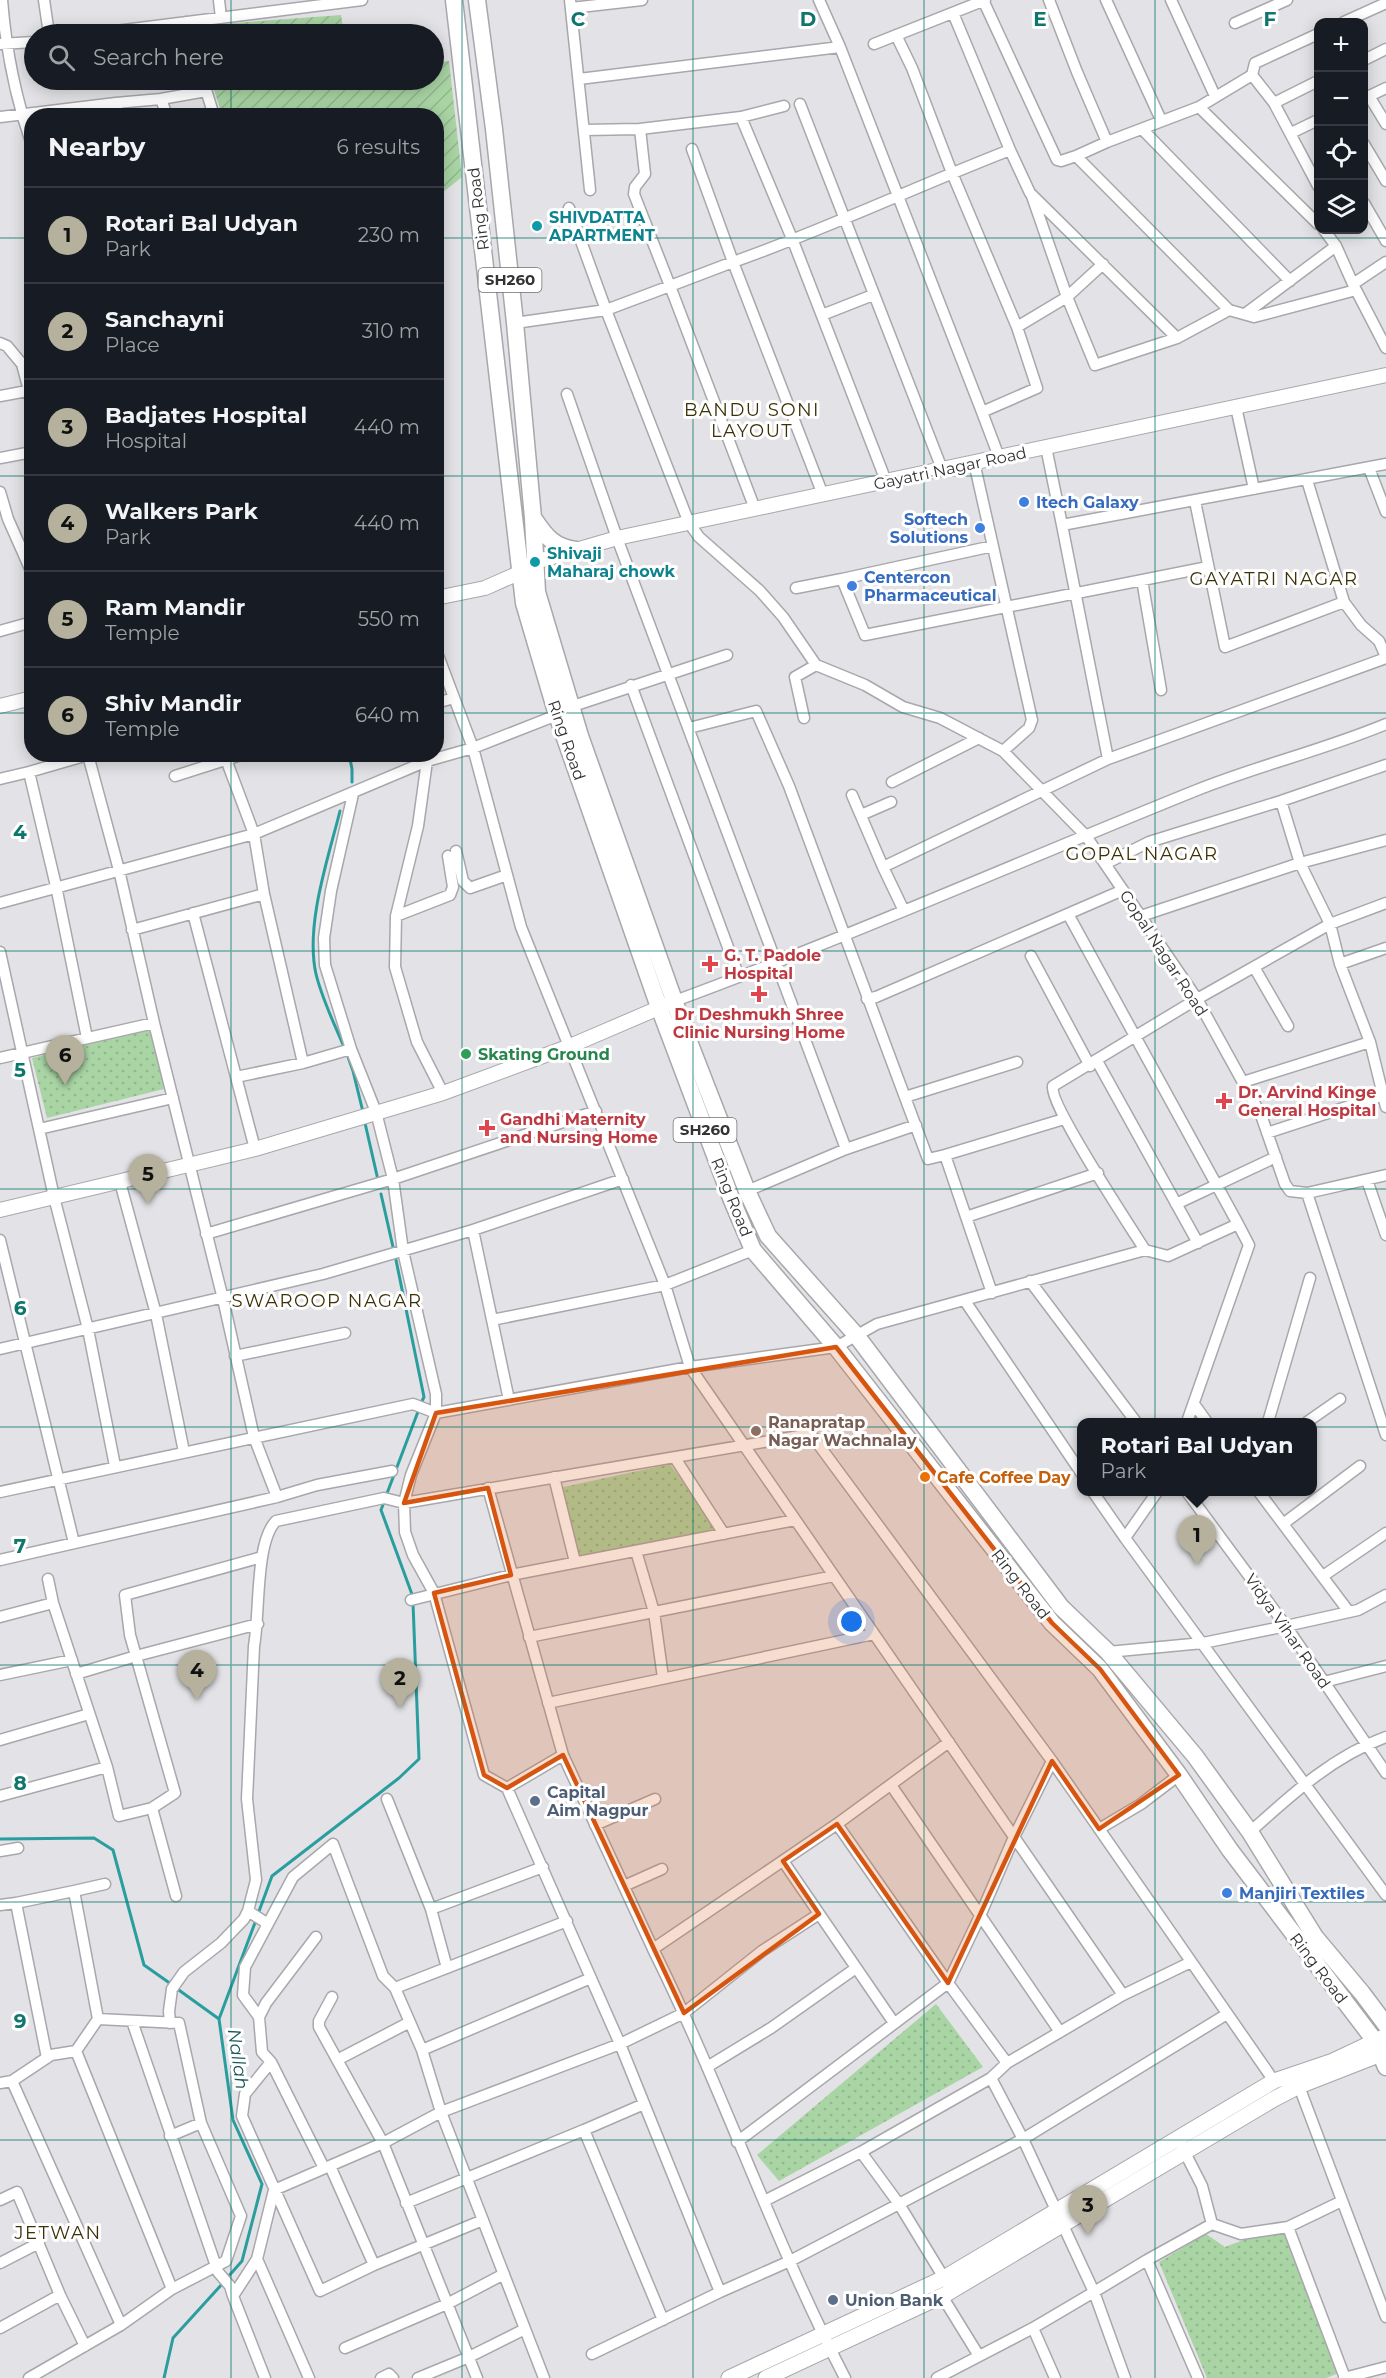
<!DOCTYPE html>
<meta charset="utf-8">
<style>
body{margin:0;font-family:Montserrat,sans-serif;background:#242831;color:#f1f3f6}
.controls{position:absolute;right:18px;top:18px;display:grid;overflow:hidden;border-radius:12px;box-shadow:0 3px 15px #0003}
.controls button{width:54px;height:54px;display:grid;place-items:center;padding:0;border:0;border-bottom:2px solid #363941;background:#171b24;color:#f1f3f6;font:30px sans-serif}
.you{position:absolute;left:852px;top:1622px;width:21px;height:21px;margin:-15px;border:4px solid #fff;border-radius:50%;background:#1a73e8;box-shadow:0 0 0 9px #1a73e833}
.badge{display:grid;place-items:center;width:39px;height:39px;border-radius:50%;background:#b6b19c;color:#111;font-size:20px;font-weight:700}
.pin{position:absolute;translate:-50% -50px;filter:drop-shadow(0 2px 3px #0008)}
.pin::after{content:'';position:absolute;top:32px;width:21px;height:18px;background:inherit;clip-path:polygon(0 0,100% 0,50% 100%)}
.popup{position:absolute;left:1077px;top:1418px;width:240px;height:78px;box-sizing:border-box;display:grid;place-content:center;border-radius:12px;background:#171b24;filter:drop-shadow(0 2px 4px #0005);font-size:20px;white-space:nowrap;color:#9ea1a6}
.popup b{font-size:22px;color:#f1f3f6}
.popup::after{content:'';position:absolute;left:50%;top:100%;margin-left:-12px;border:12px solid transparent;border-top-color:#171b24}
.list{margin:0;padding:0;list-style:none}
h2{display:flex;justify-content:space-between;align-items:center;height:78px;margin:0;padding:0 24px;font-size:26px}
h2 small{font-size:20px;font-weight:400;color:#9ea1a6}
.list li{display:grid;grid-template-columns:39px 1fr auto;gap:18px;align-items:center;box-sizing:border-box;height:96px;padding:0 24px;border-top:2px solid #363941}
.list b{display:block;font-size:22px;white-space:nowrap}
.list p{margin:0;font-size:20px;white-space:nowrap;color:#9ea1a6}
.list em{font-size:20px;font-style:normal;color:#9ea1a6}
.icon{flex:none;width:33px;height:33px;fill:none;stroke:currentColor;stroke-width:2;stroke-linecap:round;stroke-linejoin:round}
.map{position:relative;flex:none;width:1386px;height:2378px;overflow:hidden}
.search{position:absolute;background:#171b24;box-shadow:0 3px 15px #0003;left:24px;top:24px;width:420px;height:66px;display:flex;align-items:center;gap:15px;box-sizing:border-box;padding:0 21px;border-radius:33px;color:#9ea1a6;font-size:22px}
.panel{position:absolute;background:#171b24;box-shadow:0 3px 15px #0003;left:24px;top:108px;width:420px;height:654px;border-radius:24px}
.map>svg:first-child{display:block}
.park{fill:url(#park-dots)}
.garden{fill:url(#garden-furrows)}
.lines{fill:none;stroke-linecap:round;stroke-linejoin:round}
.stream{stroke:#2a9e9e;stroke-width:3}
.minor-casing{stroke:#a8a7ab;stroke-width:13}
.tertiary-casing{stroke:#a8a7ab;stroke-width:16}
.secondary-casing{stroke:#a8a7ab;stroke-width:17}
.primary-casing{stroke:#a8a7ab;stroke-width:19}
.minor{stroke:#fff;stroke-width:10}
.tertiary{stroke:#fff;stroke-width:14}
.secondary{stroke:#fff;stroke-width:15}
.primary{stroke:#fff;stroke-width:16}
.marked{fill:#d65510;fill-opacity:0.2;stroke:#d65510;stroke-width:4.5;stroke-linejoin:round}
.grid{fill:none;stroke:#0f766e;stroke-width:1.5;stroke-opacity:0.55}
.culture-dot{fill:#0f9aa8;stroke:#fff;stroke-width:2}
.shop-dot{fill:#3f7fe0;stroke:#fff;stroke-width:2}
.health-dot{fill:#e0444e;stroke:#fff;stroke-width:2}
.leisure-dot{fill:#2e9e5b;stroke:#fff;stroke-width:2}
.education-dot{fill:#8d6e63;stroke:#fff;stroke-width:2}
.food-dot{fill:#e8710a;stroke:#fff;stroke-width:2}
.service-dot{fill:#5c6f8a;stroke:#fff;stroke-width:2}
.labels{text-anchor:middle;stroke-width:6;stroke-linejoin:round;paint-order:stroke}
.shield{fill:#fff;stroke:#707071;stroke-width:1.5}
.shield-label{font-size:15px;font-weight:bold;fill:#333334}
.street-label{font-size:16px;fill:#333334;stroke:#fff}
.culture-label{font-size:16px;font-weight:bold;fill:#0d838f;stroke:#fff;text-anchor:start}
.shop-label{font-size:16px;font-weight:bold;fill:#366cbe;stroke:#fff;text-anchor:start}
.health-label{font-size:16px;font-weight:bold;fill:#be3a42;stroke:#fff;text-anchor:start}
.leisure-label{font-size:16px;font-weight:bold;fill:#27864d;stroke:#fff;text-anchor:start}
.education-label{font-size:16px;font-weight:bold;fill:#785e54;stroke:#fff;text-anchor:start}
.food-label{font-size:16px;font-weight:bold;fill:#c56008;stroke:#fff;text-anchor:start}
.service-label{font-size:16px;font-weight:bold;fill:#4e5e75;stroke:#fff;text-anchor:start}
.neighbourhood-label{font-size:18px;letter-spacing:1.5px;fill:#3c3106;stroke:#fff}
.water-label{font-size:18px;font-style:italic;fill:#1a5858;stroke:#fff}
.grid-label{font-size:20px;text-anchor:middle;font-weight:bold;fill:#0f766e;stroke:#fff;stroke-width:6;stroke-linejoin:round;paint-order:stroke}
</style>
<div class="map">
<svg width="1386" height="2378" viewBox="0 0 1386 2378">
<defs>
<pattern id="park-dots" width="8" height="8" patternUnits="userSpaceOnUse" patternTransform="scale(1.5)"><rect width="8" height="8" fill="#a9d4a4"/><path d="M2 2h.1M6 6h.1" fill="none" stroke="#92b68e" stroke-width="1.8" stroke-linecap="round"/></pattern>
<pattern id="garden-furrows" width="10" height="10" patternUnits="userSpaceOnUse" patternTransform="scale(1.5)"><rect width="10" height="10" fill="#a9d4a4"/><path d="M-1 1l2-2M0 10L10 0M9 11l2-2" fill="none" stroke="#92b68e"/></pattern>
</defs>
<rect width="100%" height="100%" fill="#e3e2e6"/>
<path class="park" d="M150,1029l14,60 -117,29 -15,-60z
M670,1464l47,66 -138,29 -20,-71z
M936,2004l47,63 -204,114 -22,-26z
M1282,2223l62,148 -18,7h-119l-48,-116 47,-28 19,13 53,-20z"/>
<path class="garden" d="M341,15l3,19h-147l-2,-8z
M449,61l13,116 -25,20 -1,-81 -214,-1 -11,-35h223v-18z"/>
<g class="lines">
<path class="stream" d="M349,754l3,15v13
M340,811c-12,48 -35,114 -24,163 6,25 18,49 28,73
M347,1054l6,17 10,41
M365,1123l13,57
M381,1194l12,53
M396,1260l28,137 -3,6
M386,1496l33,-87
M384,1502l-3,8 32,87
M0,1839l94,-1 19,12 31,115 27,19
M258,1914l14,-38 127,-98 20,-19 -6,-156
M176,1988l43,31
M227,2278l15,-17 20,-77 -29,-64 -14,-101 37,-99
M164,2378l9,-40 50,-55"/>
<defs>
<path id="minor" d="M2,0c4,50 13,97 30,145
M44,0l5,34
M219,0l2,18
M570,0l20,190
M819,0l21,47 142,365 55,-24 -20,-61 -65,-154 -40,-105 -16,-33
M983,0l74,160 4,1 15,-5 153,154
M1049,0l28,72 30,70
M1106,0l55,120
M1171,0l44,96
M571,8l71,-8
M953,13l57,137
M186,22l4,12
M1344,22l42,-19
M1235,23l52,-23
M92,34l270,-34
M0,44l34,-2
M874,44l111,-44
M1364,60l22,-11
M1252,75l22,28 44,83
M579,79l261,-32
M203,80l11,36
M1369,96l17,28
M1365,98l21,-10
M161,99l45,-8
M1274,103l44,-22
M800,104l142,365
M1199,107l119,117
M119,116l-3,-13 45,-4 6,17
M0,117l116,-14
M741,117l43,-11
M1142,129l148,152
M584,130l56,-1
M1291,133l27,-13
M1364,144l22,37
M692,149l41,113c94,-33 184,-76 277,-112l20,43 147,145 52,-28 25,7 102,-27 30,58
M1076,156l31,-14 92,-35 53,-32 3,-12 63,-29
M1032,196l35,101 28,68 82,-27
M1364,203l22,38
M1324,230l12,16 17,38
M1355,288l-2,-4 33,-22
M1245,314l91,-68
M822,315l51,-20
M515,323l91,-13 -37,-102
M1017,327l50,-30 36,-33
M0,343l7,3 15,18 10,-3
M22,364l10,38
M567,394l50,144 229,611
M0,396l27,-5
M1236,407l18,82
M982,412l17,45
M1046,447l16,78
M0,458l32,-6
M974,462l58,258 -3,8 -26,23
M1369,468l17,44
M1307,480l37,122
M0,492l8,27 24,54
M823,495l-90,-233 -63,24 -36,-92 1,-7 10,-13 -5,-45 101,-12 52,124 93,240
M1195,501l30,146 119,-45 17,23 18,16 7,16
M755,509l-85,-223 -64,24 83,213 10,14 61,54 23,26 33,48 49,20 38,22 37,11 63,33 83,85 111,163 64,116 24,69 5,7 17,2 79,-18
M993,546l-151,33 23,56 343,-68
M1142,580l19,110
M796,588l46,-9
M0,631l32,-9
M436,650l37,98 48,179 144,358 25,82 433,628
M631,685l108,292
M436,703l18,-5
M573,706l154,-51
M804,718l-9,-41 21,-12
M689,728l67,-17 33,75 139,373 17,-4 47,138
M224,754l30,80 10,60 39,169
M88,755l31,115 35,153 69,276 31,138 23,60
M1108,759l-46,-234 324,-61
M427,761l-9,65 -22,90 -1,51 22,75 26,51
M175,776l69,-22
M0,779l29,-7
M892,782l87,-44
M353,794l-22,97 -7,47 1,27 26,84 25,63 17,67 10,72 33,143v19l-25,62 -7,28 1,29 8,23 21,38 50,182 23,13 113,256 100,248 70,-31 233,-122 204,-125
M852,795l31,72
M1281,801l19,62 86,-23
M861,815l30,-13
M456,851l7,30 7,7 37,-13
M1105,864l44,-22 132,-41 105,-36
M0,903l254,-69 173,-73 46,-13 84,-33
M904,911l-21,-44 225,-108 278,-101
M193,913l62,236
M1068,914l170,310
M396,916l54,-21 3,-8 -5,-31
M1141,916l159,-53 30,61 10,40 30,78 13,53
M132,930l132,-36
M0,952l54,245 34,132 27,137
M1031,956l59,110
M1340,964l46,-16
M1254,967l34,59
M867,999l9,-2 247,-107
M675,1001c176,-65 348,-141 522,-211 62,-25 127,-40 189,-66
M87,1038l-31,-152 -27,-114 62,-18
M0,1058l154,-35
M1097,1061l101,182
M236,1077l67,-14 48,-14
M1243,1082l127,-40
M905,1097l112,-35
M39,1129l134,-31
M1267,1133l116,-38 3,12
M945,1155l119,-36
M1367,1180l19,55
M120,1182l36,132 28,138
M747,1191l99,-42 70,-24
M1307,1193l79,242
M1176,1204l100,-47
M966,1217l132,-44
M473,1230l36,170
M206,1234l187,-55 203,-68
M0,1240l74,303
M1145,1250c-14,-22 -97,-148 -92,-164l144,-87 133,-75 56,-21
M1030,1281l106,141
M965,1301l117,173
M492,1320l173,-35 88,-35
M0,1349l323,-75 150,-44 150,-51
M235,1356l110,-23
M1194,1404l13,18
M1268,1422l42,-144
M1307,1422l33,-23
M675,1458l49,76
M554,1477l21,85
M488,1488l75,267 90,194 184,-125 112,-82
M0,1492l413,-88 23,9 254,-46 146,-20 41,-23 268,-74 23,6 70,-32 11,21 -62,177
M1093,1492l32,46 261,357
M1187,1492l99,134 100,147
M1259,1492l90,120
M1283,1524l77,-58
M1125,1538l32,-46
M636,1551l18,61 9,66
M0,1560l277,-63 40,-12 75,-14
M1323,1576l63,-43
M48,1579l5,24 54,164 12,49 33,-8
M411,1600l100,-25 284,-55
M0,1617l53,-14
M529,1637l305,-61
M1108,1652l95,-9 83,-17 72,-16 28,-15
M76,1674l60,-18 122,-32
M0,1675l72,-15
M1324,1682l62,-16
M548,1703l326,-69
M0,1740l89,-26
M891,1785l169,247
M507,1788l56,-33
M0,1796l107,-29
M387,1799l44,110
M837,1824l111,159 59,80 -16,15 32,61 71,153 -61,36
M595,1825l60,-26
M1099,1829l42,-25 38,-29
M1250,1832c41,-37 83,-76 136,-95
M0,1851l18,-3
M783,1861l111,162
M624,1886l38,-17
M176,1896l-24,-88 23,-15 -45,-158 -5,-40 137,-38
M0,1905l16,-2
M248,1911l20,13
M653,1949c70,141 120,290 192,429
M447,1968l-16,-59 112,-42
M259,2017l7,-14 50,-66
M132,2021l86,251 12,14 3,10
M170,2023l-1,-12 3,-22 12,-17 37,-29 23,-24 4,-8 8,-31 -9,-81 7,-153c6,-32 1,-104 22,-125l108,-23 20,5 401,-68 8,2 239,324 222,320
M422,2050l-27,-62 172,-67
M76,2051l96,238
M47,2058l-31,-155 58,-12
M337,2060l73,-38
M271,2062l-26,32 -3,22 78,175 54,-26 109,-45
M1007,2063l116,-68 68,-33
M707,2067l64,-39 85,-60
M12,2081l109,244
M1297,2081l89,236
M0,2083l12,-2 39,-26 25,-4 22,-32 -24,-128 31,-7
M644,2104l-60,26 79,190
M170,2136l31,-13
M737,2142l211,-159 32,-67 34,-79 38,-76
M861,2152l38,52 45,74
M330,2166l44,99
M324,2168l-53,-106 -9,-10 -3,-35 -16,-22 2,-28 48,-90 40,-33 50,132 12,12
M0,2200l17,-8 43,103 25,51
M764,2201l97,-49 130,-74
M406,2203l178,-73
M1212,2224l29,10 47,-7 54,-26
M1288,2227l57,151
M257,2259l-24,37 32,82
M1147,2260l65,-36 -10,-38 -24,-47
M0,2263l39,-20
M942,2296l37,60
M0,2328l60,-33
M345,2348l102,-44 57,-30
M592,2354l128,-62
M29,2378l92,-53 51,-36 54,-28 15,-45 -40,-93 -22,-100 -81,-4
M309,2378l-52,-119 17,-69 109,-47 -64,-116v-6l13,-24
M381,2378l8,-4 4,4
M418,2378l51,-21 56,-28
M477,2378l-94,-235 58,-31 -19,-62 169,-72
M544,2378l-103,-266 179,-68 64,-31 78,-62 57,-37
M937,2378l96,-50 22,50
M1125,2378l-31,-86 53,-32 51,118
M1344,2378l42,-11"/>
<path id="tertiary" d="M436,598l49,-10 34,-15 16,-11 82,-24 769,-163
M0,706l32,-8
M0,1210l255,-61 188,-56 127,-47 98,-42"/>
<path id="secondary" d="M729,2378l215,-100 330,-197 59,-20 53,-25
M766,2378l180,-84 328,-195 25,-13 87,-34"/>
<path id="primary" d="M454,0l70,603 33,112 102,292 72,191 22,52 83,97 216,276 48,46 79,106 51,75 145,191 11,26
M477,0l17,129 21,194 18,195 4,74 43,144 106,298 61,157 21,45 88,99 205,272 47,45 87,104 55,76 65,105 47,56 24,32
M534,519c12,18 20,28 42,31"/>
</defs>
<use href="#minor" class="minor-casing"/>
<use href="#tertiary" class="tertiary-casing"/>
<use href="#secondary" class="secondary-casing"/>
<use href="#primary" class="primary-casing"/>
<use href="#minor" class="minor"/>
<use href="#tertiary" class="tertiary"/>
<use href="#secondary" class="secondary"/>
<use href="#primary" class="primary"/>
</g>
<path class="marked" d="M836,1347l216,276 48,46 79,106 -80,54 -47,-68 -104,222 -111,-159 -54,37 36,53 -135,99 -121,-258 -56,33 -23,-13 -50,-182 77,-18 -23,-87 -84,15 32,-90z"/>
<path class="grid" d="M231,0v34M462,0v2378M693,0v2378M924,0v2378M1155,0v2378M231,80v36M0,238h32M436,238h950M0,476h32M436,476h950M0,713h32M436,713h950M231,754v1624M0,951h1386M0,1189h1386M0,1427h1386M0,1665h1386M0,1902h1386M0,2140h1386"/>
<g class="culture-dot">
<circle cx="537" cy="226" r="6"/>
<circle cx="535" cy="562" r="6"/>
</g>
<g class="shop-dot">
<circle cx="1024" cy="502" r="6"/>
<circle cx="980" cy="528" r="6"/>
<circle cx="852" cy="586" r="6"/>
<circle cx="1227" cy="1893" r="6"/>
</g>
<g class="health-dot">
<path d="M707 955h6v6h6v6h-6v6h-6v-6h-6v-6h6z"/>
<path d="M756 985h6v6h6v6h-6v6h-6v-6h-6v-6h6z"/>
<path d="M1221 1092h6v6h6v6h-6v6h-6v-6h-6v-6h6z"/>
<path d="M484 1119h6v6h6v6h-6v6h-6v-6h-6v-6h6z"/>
</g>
<circle class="leisure-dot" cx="466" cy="1054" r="6"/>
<circle class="education-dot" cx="756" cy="1431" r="6"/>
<circle class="food-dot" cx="925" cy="1477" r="6"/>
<g class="service-dot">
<circle cx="535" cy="1801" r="6"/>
<circle cx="833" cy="2300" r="6"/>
</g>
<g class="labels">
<g class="shield">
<rect x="478.5" y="268" width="63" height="24" rx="4.5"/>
<rect x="673.5" y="1118" width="63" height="24" rx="4.5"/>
</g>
<g class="shield-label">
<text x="510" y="285">SH260</text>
<text x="705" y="1135">SH260</text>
</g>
<g class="street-label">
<text transform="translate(478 209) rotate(-97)" y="6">Ring Road</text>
<text transform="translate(950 468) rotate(-12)" y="6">Gayatri Nagar Road</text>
<text transform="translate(567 740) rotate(71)" y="6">Ring Road</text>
<text transform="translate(1164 953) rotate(57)" y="6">Gopal Nagar Road</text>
<text transform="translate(732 1197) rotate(68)" y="6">Ring Road</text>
<text transform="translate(1021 1584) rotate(52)" y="6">Ring Road</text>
<text transform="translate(1288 1631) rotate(55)" y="6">Vidya Vihar Road</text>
<text transform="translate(1319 1968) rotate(53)" y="6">Ring Road</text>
</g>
<g class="culture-label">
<text x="549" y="223">SHIVDATTA<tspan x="549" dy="18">APARTMENT</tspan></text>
<text x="547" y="559">Shivaji<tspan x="547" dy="18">Maharaj chowk</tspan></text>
</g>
<g class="shop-label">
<text x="1036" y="508">Itech Galaxy</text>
<text x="968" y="525" text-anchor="end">Softech<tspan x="968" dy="18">Solutions</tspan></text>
<text x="864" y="583">Centercon<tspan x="864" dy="18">Pharmaceutical</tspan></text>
<text x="1239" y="1899">Manjiri Textiles</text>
</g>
<g class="health-label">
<text x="724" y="961">G. T. Padole<tspan x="724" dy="18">Hospital</tspan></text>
<text x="759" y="1020" text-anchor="middle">Dr Deshmukh Shree<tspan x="759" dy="18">Clinic Nursing Home</tspan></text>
<text x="1238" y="1098">Dr. Arvind Kinge<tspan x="1238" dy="18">General Hospital</tspan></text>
<text x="500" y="1125">Gandhi Maternity<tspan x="500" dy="18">and Nursing Home</tspan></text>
</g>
<g class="leisure-label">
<text x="478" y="1060">Skating Ground</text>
</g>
<g class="education-label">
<text x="768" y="1428">Ranapratap<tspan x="768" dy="18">Nagar Wachnalay</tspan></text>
</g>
<g class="food-label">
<text x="937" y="1483">Cafe Coffee Day</text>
</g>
<g class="service-label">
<text x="547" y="1798">Capital<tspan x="547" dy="18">Aim Nagpur</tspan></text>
<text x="845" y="2306">Union Bank</text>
</g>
<g class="neighbourhood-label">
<text x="752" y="416">BANDU SONI<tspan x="752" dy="21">LAYOUT</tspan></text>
<text x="1274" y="585">GAYATRI NAGAR</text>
<text x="1142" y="860">GOPAL NAGAR</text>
<text x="327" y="1307">SWAROOP NAGAR</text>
<text x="58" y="2239">JETWAN</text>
</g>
<g class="water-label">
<text transform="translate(238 2059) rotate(82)" y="6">Nallah</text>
</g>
</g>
<g class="grid-label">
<text x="578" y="26">C</text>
<text x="808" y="26">D</text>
<text x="1040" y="26">E</text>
<text x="1270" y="26">F</text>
<text x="20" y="839">4</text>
<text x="20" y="1077">5</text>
<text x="20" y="1315">6</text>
<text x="20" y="1553">7</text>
<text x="20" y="1790">8</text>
<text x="20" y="2028">9</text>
</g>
</svg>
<div class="controls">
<button>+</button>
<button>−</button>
<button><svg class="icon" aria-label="locate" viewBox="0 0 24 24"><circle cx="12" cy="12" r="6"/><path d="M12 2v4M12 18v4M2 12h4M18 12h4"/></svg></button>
<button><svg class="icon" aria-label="layers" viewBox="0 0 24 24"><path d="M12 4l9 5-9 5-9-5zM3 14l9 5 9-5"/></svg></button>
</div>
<div class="you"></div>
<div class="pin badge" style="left:1197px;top:1565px">1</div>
<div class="popup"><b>Rotari Bal Udyan</b>Park</div>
<div class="pin badge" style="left:400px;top:1708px">2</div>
<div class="pin badge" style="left:1088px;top:2235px">3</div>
<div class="pin badge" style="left:197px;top:1700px">4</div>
<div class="pin badge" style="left:148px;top:1204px">5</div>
<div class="pin badge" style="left:65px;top:1085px">6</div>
<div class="search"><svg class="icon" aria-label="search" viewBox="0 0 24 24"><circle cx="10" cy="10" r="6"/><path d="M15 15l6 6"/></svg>Search here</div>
<section class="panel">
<h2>Nearby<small>6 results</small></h2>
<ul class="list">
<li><span class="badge">1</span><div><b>Rotari Bal Udyan</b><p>Park</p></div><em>230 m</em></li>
<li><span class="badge">2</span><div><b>Sanchayni</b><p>Place</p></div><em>310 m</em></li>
<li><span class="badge">3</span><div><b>Badjates Hospital</b><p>Hospital</p></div><em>440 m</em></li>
<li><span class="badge">4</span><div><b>Walkers Park</b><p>Park</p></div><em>440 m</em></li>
<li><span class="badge">5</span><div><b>Ram Mandir</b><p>Temple</p></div><em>550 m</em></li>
<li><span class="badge">6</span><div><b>Shiv Mandir</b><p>Temple</p></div><em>640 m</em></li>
</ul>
</section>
</div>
